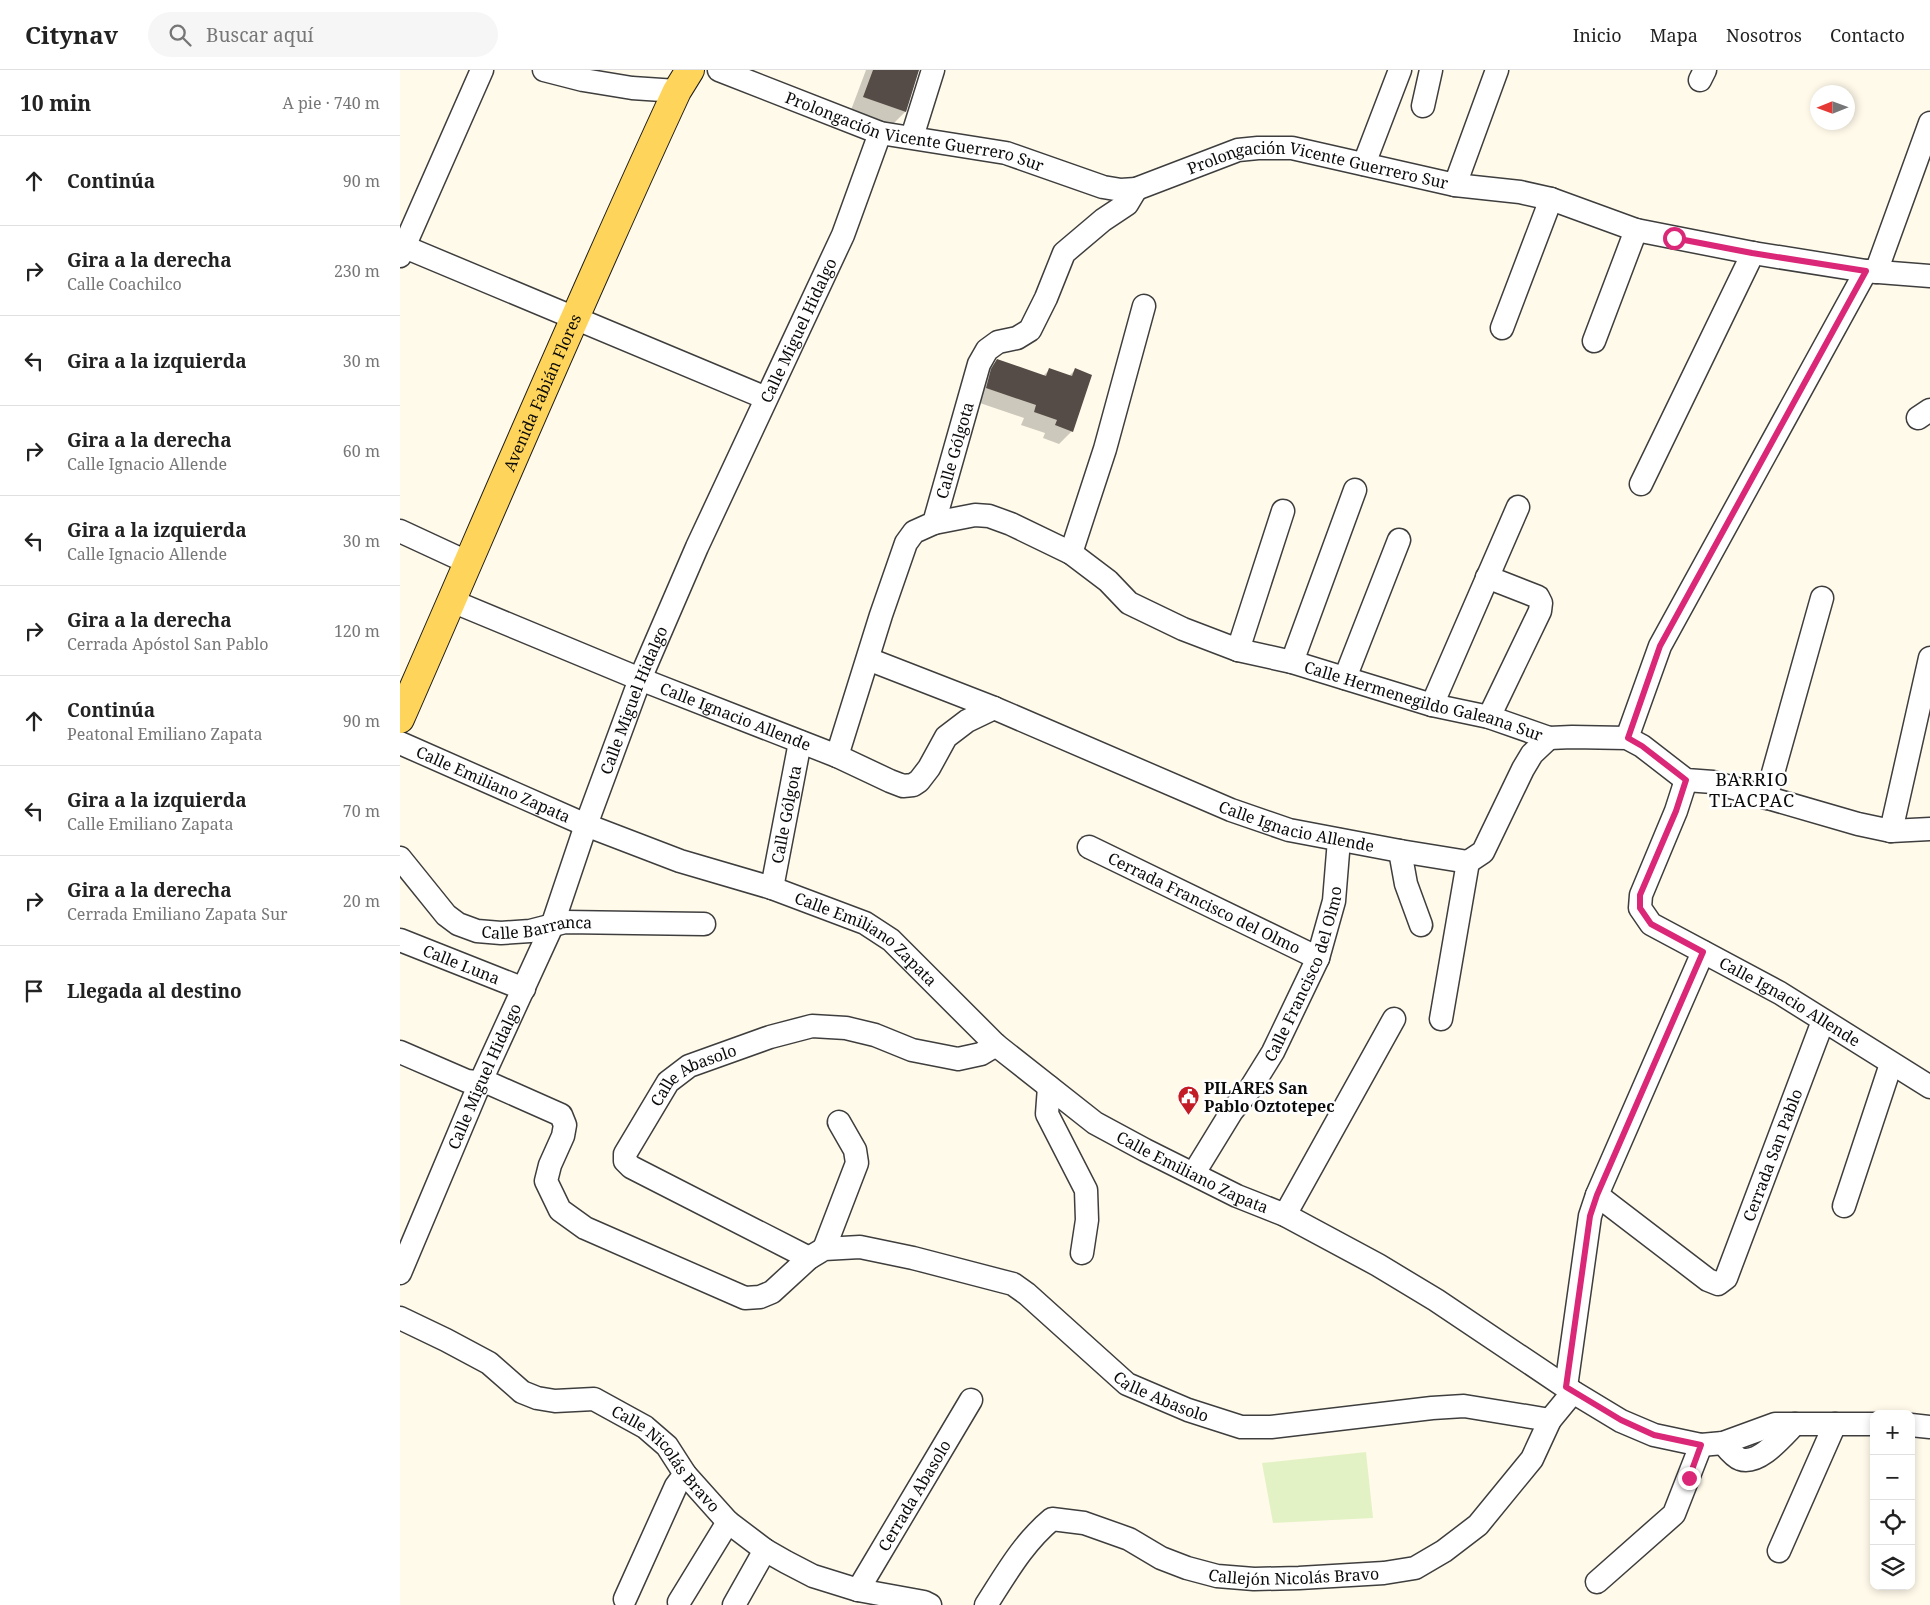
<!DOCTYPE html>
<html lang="es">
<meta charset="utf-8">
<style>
body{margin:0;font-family:"Noto Serif",serif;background:#f6f6f6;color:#222}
.controls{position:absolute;right:15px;bottom:15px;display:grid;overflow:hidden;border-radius:10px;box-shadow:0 2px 8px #0003}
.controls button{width:45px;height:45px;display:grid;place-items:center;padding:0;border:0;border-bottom:1px solid #e0e0e0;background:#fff;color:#222;font:25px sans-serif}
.compass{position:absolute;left:1410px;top:15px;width:45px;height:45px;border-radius:50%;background:#fff;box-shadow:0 2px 8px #0003;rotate:269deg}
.stop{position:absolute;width:15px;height:15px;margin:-11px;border:4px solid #db2777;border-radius:50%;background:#fff}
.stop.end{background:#db2777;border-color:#fff;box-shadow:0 1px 5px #0008}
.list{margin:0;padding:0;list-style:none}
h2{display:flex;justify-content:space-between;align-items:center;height:65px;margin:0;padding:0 20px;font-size:21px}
h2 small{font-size:16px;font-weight:400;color:#767676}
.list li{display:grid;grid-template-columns:32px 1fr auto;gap:15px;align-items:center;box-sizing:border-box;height:90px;padding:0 20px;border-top:1px solid #e0e0e0}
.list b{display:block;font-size:19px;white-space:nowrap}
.list p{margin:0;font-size:16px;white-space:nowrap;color:#767676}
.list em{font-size:16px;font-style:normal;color:#767676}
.icon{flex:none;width:28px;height:28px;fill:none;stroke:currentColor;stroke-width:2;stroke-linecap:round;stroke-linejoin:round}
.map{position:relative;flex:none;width:1530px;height:1535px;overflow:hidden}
header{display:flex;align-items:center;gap:30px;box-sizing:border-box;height:70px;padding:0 25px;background:#fff;border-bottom:1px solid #e0e0e0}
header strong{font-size:24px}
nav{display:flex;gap:28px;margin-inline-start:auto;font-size:18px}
.search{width:350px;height:45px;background:#f6f6f6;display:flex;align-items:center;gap:12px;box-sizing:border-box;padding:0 18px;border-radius:28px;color:#767676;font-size:19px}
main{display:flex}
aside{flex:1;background:#fff}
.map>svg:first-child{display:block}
.pitch{fill:#e3f2c4}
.shadow{fill:#0003}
.building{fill:#554c47}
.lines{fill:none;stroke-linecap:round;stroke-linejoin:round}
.minor-casing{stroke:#3e3e3e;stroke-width:25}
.major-casing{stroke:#1c1c1c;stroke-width:30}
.minor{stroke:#fff;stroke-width:22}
.major{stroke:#ffd45a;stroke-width:28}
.route{stroke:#db2777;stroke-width:6}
.labels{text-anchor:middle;stroke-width:5;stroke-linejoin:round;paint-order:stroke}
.street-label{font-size:16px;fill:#0b0b0b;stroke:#fff}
.poi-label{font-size:16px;font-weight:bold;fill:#0b0b0b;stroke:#fff;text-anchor:start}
.neighbourhood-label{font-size:18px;letter-spacing:1px;fill:#0b0b0b;stroke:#fff}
</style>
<header>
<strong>Citynav</strong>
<div class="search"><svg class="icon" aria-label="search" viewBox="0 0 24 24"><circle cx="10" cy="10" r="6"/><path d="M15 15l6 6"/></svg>Buscar aquí</div>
<nav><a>Inicio</a><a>Mapa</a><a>Nosotros</a><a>Contacto</a></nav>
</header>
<main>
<aside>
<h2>10 min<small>A pie · 740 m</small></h2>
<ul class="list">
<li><svg class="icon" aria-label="ahead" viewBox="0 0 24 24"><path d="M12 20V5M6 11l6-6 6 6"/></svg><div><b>Continúa</b></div><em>90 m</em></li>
<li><svg class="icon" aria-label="right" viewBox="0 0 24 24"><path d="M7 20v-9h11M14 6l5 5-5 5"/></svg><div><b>Gira a la derecha</b><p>Calle Coachilco</p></div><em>230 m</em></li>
<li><svg class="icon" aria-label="left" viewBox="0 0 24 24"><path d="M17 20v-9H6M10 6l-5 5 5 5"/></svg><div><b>Gira a la izquierda</b></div><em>30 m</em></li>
<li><svg class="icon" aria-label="right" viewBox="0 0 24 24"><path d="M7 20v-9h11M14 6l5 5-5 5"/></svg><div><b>Gira a la derecha</b><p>Calle Ignacio Allende</p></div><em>60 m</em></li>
<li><svg class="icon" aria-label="left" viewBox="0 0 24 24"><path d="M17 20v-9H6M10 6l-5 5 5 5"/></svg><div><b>Gira a la izquierda</b><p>Calle Ignacio Allende</p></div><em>30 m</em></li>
<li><svg class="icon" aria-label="right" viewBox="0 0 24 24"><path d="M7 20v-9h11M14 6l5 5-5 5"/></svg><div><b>Gira a la derecha</b><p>Cerrada Apóstol San Pablo</p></div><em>120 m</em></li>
<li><svg class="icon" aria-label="ahead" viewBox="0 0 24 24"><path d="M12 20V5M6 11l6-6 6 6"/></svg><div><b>Continúa</b><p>Peatonal Emiliano Zapata</p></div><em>90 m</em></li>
<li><svg class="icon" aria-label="left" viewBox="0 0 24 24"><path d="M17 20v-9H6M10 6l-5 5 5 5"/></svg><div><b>Gira a la izquierda</b><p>Calle Emiliano Zapata</p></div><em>70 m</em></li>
<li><svg class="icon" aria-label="right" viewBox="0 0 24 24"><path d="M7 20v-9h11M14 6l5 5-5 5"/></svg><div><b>Gira a la derecha</b><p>Cerrada Emiliano Zapata Sur</p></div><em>20 m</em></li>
<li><svg class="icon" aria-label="arrive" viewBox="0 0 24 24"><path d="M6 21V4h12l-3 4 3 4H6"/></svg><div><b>Llegada al destino</b></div></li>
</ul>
</aside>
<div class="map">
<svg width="1530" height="1535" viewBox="0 0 1530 1535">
<rect width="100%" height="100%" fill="#fffaea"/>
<path class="pitch" d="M966,1382l7,66 -100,5 -11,-60z"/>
<path class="shadow" d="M466,0h52l-13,42 -13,13 -41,-15z
M597,290l46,16 6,-6 20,6 6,-6 -3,61 -13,13 -16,-6 2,-5 -24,-8 3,-7 -50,-17 10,-27z"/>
<path class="building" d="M473,0h46l-13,42 -43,-15z
M597,289l49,17 3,-8 23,8 3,-8 17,7 -19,57 -18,-7 2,-5 -23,-8 2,-7 -50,-17 5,-19z"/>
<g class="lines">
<defs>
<g id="minor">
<path d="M144,0l39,10 49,8 45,3"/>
<path id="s1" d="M319,0l161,63 126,20 97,34 18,3 15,-1 102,-39 20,-2h34l163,37 65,7 31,7 85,31 117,23 113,18 64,5"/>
<path d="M1300,10l5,-10"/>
<path d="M1023,36l8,-36"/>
<path d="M512,67l21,-67"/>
<path d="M964,94l36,-94"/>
<path d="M1055,115l42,-115"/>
<path d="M0,175l366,153"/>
<path d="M0,186l82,-186"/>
<path d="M1476,202l54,-149"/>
<path d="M1102,258l49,-129"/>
<path d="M1194,271l42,-111"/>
<path d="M1518,348l12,-8"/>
<path d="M1241,414l112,-231"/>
<path id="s2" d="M534,453l41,-8 14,1 22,8 60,29 37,28 21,22 54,26 55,21 54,12 140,43 57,12 60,21 23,-1 55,1 15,8 44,34 27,2 145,42 33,7 39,-2"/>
<path d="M0,461l69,32"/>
<path d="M671,483l34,-104 39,-143"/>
<path d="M1087,507l51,20 3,6 -1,8 -51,106"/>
<path id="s3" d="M52,531l188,78 197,77 53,25 13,5 10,-1 6,-4 10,-13 17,-31 21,-16 27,-13"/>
<path d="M838,580l45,-139"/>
<path id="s4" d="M468,589l126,49 237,102 58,20 111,21 68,11 15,-10 40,-83 9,-15 17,-16"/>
<path d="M892,592l63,-172"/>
<path d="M945,608l54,-138"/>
<path d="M1032,635l86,-198"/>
<path d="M1227,668l33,-92 206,-375"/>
<path id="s5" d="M0,673l186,82 94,36 92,27 93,35 26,17 105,105 99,78 50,27 92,46 48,19 93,50 58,35 137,92 48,29 33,14 47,10 22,-2 52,-19h99"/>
<path id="s6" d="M437,686l44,-141 25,-72 8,-11 20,-9 45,-159 8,-14 11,-8 19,-4 13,-8 16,-32 18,-45 39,-33 24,-16 9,-15"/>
<path id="s7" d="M1286,710l-10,31 -35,84 -1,13 11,16 129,69 150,94"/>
<path d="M1366,728l56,-200"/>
<path d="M1491,761l39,-173"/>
<path id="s8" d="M689,777l229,111"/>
<path d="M1000,781l6,33 15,41"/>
<path id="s9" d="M0,788l46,57 12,9 19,7 24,2 29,-2 35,-9 139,2"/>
<path id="s10" d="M372,818l28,-146"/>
<path id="s11" d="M0,870l124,49"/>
<path d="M1041,949l27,-157"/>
<path id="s12" d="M0,982l67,29 24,3 70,31 4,10 -2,11 -13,29 -4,16 14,29 25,18 160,70 15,-1 12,-5 37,-34 15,-9 36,-2 53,11 100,26 14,10 100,90 61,26 53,17h30l161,-19 32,-2 86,14"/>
<path d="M649,1017l-2,27 39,76 1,30 -5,33"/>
<path id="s13" d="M794,1103l38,-62 18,-22 23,-37 45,-94 16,-57 5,-61"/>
<path id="s14" d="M1197,1125l111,85 10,4 8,-6 97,-257"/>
<path d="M1444,1136l47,-142"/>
<path d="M885,1145l109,-196"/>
<path d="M424,1179l33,-86 -2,-13 -16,-28"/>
<path id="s15" d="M409,1188l-178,-91 -6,-6v-7l43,-72 21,-16 81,-29 42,-11 34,2 29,7 37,15 46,9 23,-5 15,-9"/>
<path id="s16" d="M0,1203l80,-190 72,-157 34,-101 54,-146 57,-132 146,-312 37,-102"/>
<path id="s17" d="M0,1248l46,22 43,23 33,29 15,6 18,3 39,-2 51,28 22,19 18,28 43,48 37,28 21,12 27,14 45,14 66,12 6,3"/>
<path d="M1166,1317l24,-171 7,-21 106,-243"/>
<path d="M1511,1355l19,2"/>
<path d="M1323,1373c4,5 11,14 17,16 19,7 43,-23 55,-35"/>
<path d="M1379,1481l56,-127"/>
<path d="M1197,1512l77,-68 27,-69"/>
<path id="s18" d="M458,1520l113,-190"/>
<path d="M225,1529l51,-113 9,-12"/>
<path d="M279,1532l49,-80"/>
<path d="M334,1535l31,-55"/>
<path id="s19" d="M586,1535c20,-31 37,-62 66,-86l32,4 45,16 32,19 26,10 30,8 37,3 45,-1 85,-5 31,-5 29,-17 34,-26 54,-66 18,-39 23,-28"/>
</g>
<g id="major">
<path id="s20" d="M0,649c92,-210 181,-421 277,-628l13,-21"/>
</g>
</defs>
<use href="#minor" class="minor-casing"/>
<use href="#major" class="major-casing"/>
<use href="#minor" class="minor"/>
<use href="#major" class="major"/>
</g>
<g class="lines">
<path class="route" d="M1274,168l78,15 114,18 -206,375 -32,92 14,8 44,34 -10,31 -36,84v13l11,16 52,28 -106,243 -7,21 -24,171 55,33 33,15 47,10 -12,33"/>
</g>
<defs>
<symbol id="civic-pin" viewBox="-11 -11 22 30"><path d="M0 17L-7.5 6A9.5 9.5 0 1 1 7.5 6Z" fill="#c31c27" stroke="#fff"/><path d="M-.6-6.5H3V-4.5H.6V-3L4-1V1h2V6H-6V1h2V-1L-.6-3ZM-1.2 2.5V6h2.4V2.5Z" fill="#fff"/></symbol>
</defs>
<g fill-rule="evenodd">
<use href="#civic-pin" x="776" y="1014" width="25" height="34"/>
</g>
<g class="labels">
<g class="street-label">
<text dy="6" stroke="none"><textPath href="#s1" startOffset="206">Prolongación Vicente Guerrero Sur</textPath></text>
<text dy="6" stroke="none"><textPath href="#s1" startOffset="626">Prolongación Vicente Guerrero Sur</textPath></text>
<text dy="6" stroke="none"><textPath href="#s16" startOffset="1024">Calle Miguel Hidalgo</textPath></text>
<text dy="6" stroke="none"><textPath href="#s20" startOffset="356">Avenida Fabián Flores</textPath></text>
<text dy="6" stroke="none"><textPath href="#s6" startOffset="335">Calle Gólgota</textPath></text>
<text dy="6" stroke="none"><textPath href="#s16" startOffset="619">Calle Miguel Hidalgo</textPath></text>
<text dy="6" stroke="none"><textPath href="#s2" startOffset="534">Calle Hermenegildo Galeana Sur</textPath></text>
<text dy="6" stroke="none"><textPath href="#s3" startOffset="306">Calle Ignacio Allende</textPath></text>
<text dy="6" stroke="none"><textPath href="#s5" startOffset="102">Calle Emiliano Zapata</textPath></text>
<text dy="6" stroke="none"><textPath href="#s10" startOffset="75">Calle Gólgota</textPath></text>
<text dy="6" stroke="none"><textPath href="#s4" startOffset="461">Calle Ignacio Allende</textPath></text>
<text dy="6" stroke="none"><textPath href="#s8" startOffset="128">Cerrada Francisco del Olmo</textPath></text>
<text dy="6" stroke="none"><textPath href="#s9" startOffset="169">Calle Barranca</textPath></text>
<text dy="6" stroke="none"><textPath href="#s5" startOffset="508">Calle Emiliano Zapata</textPath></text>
<text dy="6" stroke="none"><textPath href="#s11" startOffset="66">Calle Luna</textPath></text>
<text dy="6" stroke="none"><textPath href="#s13" startOffset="229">Calle Francisco del Olmo</textPath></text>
<text dy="6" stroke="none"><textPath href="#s7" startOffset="315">Calle Ignacio Allende</textPath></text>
<text dy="6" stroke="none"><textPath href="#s16" startOffset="214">Calle Miguel Hidalgo</textPath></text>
<text dy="6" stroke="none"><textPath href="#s15" startOffset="324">Calle Abasolo</textPath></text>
<text dy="6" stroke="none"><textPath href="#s14" startOffset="292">Cerrada San Pablo</textPath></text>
<text dy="6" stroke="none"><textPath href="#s5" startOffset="914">Calle Emiliano Zapata</textPath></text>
<text dy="6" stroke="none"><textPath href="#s12" startOffset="959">Calle Abasolo</textPath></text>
<text dy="6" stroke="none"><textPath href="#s17" startOffset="312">Calle Nicolás Bravo</textPath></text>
<text dy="6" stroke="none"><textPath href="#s18" startOffset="110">Cerrada Abasolo</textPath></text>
<text dy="6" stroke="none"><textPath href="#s19" startOffset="362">Callejón Nicolás Bravo</textPath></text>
</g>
<g class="poi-label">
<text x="804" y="1024">PILARES San<tspan x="804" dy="18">Pablo Oztotepec</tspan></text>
</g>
<g class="neighbourhood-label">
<text x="1352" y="716">BARRIO<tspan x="1352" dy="21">TLACPAC</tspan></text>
</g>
</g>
</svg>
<div class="controls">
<button>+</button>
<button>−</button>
<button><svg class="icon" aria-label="locate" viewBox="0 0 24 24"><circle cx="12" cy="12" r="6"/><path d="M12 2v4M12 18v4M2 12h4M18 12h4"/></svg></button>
<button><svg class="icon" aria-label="layers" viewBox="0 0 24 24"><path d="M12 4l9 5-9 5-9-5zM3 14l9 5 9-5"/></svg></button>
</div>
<svg class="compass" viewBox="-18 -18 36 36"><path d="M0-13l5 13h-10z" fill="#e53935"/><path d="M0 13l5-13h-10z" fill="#767676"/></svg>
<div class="stop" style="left:1274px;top:168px"></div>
<div class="stop end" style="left:1289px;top:1408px"></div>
</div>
</main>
